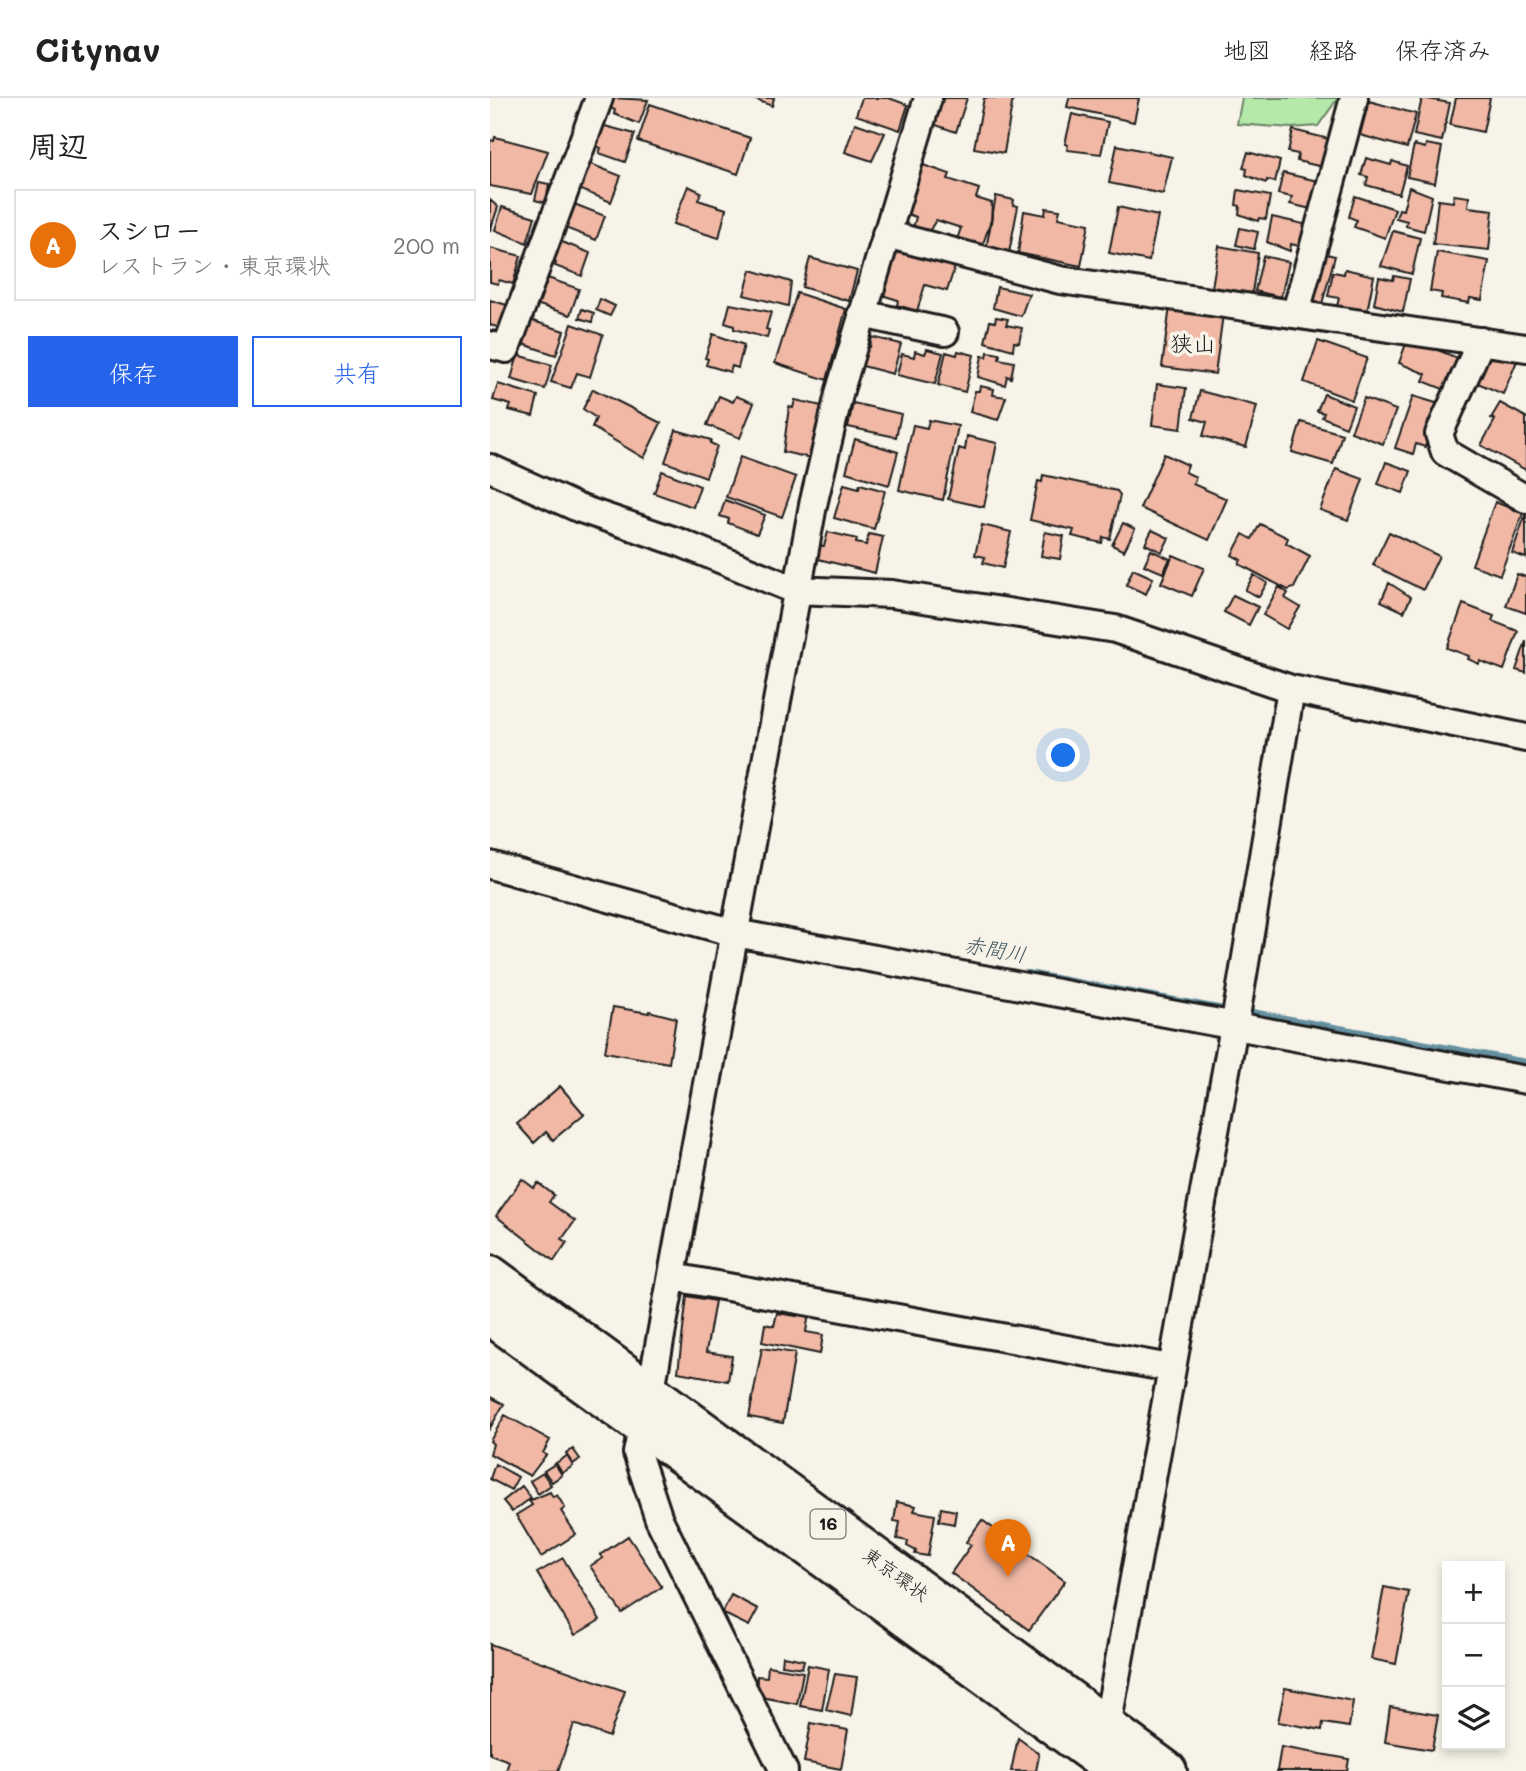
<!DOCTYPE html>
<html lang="ja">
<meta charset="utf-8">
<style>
body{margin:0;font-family:Mali,"Klee One",sans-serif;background:#f6f6f6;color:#222}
.controls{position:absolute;right:21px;bottom:21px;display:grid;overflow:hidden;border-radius:0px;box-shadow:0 4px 10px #0003}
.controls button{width:63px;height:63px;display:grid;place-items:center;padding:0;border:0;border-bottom:2px solid #e0e0e0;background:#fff;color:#222;font:35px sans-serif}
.you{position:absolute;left:574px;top:658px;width:24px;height:24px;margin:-18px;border:5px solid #fff;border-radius:50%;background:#1a73e8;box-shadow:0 0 0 10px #1a73e833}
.badge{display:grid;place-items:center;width:46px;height:46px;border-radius:50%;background:#2563eb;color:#fff;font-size:23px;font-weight:700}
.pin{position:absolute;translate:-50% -58px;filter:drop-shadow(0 2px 4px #0008)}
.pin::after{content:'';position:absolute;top:37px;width:24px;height:21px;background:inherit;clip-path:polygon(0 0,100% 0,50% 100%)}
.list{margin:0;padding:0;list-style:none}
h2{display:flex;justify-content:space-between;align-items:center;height:91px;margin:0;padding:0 28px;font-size:30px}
h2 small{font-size:23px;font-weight:400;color:#767676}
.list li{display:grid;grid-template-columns:46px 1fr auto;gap:21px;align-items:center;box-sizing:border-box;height:112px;margin:0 14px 14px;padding:0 14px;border:2px solid #e0e0e0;border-radius:0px}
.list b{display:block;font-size:26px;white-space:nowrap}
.list p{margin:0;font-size:23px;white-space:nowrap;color:#767676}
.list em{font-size:23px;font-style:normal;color:#767676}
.actions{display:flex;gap:14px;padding:21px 28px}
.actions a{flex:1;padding:16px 0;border:2px solid #2563eb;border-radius:0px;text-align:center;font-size:24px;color:#2563eb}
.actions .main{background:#2563eb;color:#fff}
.icon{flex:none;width:38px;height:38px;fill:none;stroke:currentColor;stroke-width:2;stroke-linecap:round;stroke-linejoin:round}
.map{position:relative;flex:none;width:1036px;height:1673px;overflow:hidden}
header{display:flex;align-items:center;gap:42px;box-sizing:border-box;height:98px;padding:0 35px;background:#fff;border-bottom:2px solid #e0e0e0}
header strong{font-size:33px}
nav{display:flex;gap:38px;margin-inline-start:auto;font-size:24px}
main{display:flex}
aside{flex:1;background:#fff}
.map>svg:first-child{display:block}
.green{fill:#b5e9aa;stroke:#688263;stroke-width:2}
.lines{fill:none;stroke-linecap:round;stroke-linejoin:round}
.stream{stroke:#65909f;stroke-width:8}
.building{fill:#f0b8a5;stroke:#1c1c1c;stroke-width:2}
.minor-casing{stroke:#1c1c1c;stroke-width:32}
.highway-casing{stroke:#1c1c1c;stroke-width:44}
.minor{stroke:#f7f3e8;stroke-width:26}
.highway{stroke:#f7f3e8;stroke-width:38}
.labels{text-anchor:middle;stroke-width:7;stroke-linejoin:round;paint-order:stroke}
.shield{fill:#f7f3e8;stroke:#5e5c59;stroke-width:2}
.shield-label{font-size:18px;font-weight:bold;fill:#1c1c1c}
.street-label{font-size:19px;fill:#1c1c1c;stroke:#f7f3e8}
.water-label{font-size:21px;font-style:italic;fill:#40565e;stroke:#f7f3e8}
.quarter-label{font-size:23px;fill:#1c1c1c;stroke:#f7f3e8}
</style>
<header>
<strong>Citynav</strong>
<nav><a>地図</a><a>経路</a><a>保存済み</a></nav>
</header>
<main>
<aside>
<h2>周辺<small></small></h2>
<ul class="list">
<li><span class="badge" style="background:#e8710a">A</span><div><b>スシロー</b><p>レストラン · 東京環状</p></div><em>200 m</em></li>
</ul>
<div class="actions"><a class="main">保存</a><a>共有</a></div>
</aside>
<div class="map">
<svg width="1036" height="1673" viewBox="0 0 1036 1673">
<rect width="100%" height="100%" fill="#f7f3e8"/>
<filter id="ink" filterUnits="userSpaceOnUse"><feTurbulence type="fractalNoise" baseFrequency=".0143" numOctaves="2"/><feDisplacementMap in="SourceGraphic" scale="14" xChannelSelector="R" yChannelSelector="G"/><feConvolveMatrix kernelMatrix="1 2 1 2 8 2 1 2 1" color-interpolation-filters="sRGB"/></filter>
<g filter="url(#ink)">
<path class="green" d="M752,0h96l-20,28 -27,2 -54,-4z"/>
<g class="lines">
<path class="stream" d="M538,876l196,36
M762,915l274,50"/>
</g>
<path class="building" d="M122,0l36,2 -9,24 -25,-10 1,-4 -7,-3z
M261,0h23l-2,8z
M372,0h27l19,7 -8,25 -44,-15z
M445,0h32l-11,34 -29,-10z
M494,0h29l-9,55 -30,-5z
M579,0h70l-5,24 -67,-15z
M932,0l28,5 -8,38 -28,-6z
M966,0h34l-7,34 -33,-7z
M879,3l47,13 -9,34 -47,-13z
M160,6l100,34 -12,36 -100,-33z
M582,16l36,8 -7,32 -34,-4 1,-5 -3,-1z
M365,25l30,10 -13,28 -27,-9z
M111,27l34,9 -10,28 -26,-9 2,-5 -7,-3z
M803,32l36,9 -6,28 -26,-6 1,-7 -10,-2z
M5,39l53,14 -16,43 -42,-8v-46l4,1z
M936,46l16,3 -7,36 -28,-6 7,-32 11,3z
M627,47l55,12 -9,37 -54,-11z
M758,54l32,9 -5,21 -8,-2 -1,3 -20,-8 1,-6 -4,-1z
M876,60l25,7 1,-4 15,5 -8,28 -33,-9 2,-8 -7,-2z
M93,63l38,15 -10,26 -37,-15z
M427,65l33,11 -2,5 31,10 -3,9 16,5 -1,17 -10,30 -25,-8 5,-14 -25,-8 -8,13 -15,-5 3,-11 -15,-5z
M793,75l35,8 -7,28 -21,-5 2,-7 -14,-3z
M49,84l10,2 -3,19 -11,-3z
M198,88l13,6 -3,8 28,9 -7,29 -46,-14z
M919,89l23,9 -8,35 -18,-5 1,-5 -11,-3 3,-9 4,1z
M748,92l32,6 -4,23 -7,-1 -1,3 -19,-7 1,-8 -4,-1z
M964,97l15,2 -1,10 25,3 -4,40 -56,-6 5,-44 15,2z
M506,98l18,4 -1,5 5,1 -9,47 -23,-4z
M865,98l40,13 -10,29 -31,-11 3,-7 -8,-3z
M0,102l8,7 -8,24z
M79,104l36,14 -9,24 -36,-14z
M12,109l33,10 -8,26 -32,-13z
M628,109l40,9 -9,45 -40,-8z
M556,110l14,2 -2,8 31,6 -8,42 -63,-13 6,-42 21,4z
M782,119l36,8 -5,22 -12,-3 -1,7 -23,-9z
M750,130l18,4 -4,17 -18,-4z
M903,133l27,7 -8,36 -31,-8z
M67,142l33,13 -8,23 -27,-10 1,-3 -7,-3z
M405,146l61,19 -9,28 -22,-6 -8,26 -20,-6 1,-5 -16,-5z
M729,148l39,7 -6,40 -40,-6z
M0,150l31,8 -8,28 -14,-4 -1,4 -8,-2z
M947,154l52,9 -7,39 -12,-2 -1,5 -28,-5 1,-5 -12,-2z
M832,155l13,3 -13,48 -14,-4z
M773,158l26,6 -8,35 -26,-6z
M320,160l47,13 -8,30 -47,-14z
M855,171l29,7 -7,36 -30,-6 2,-8 -11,-2 5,-24 11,2z
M261,172l40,12 -3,24 -44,-11z
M52,178l37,13 -9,26 -34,-11z
M904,178l16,3 -7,33 -29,-8 5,-27 14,3z
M507,189l32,7 -8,22 -28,-8z
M307,195l49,16 -19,71 -52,-17z
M110,201l15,7 -5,10 -14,-6z
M0,202l17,5 -6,23 -11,-3z
M240,206l41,8 -5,17 3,1 -2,8 -33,-9v-3l-9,-3z
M680,208l53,8 -8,60 -53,-7z
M92,211l12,4 -2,9 -13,-4z
M506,219l12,2 -2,6 16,3 -3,15 -5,-1 -1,8 -28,-8 5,-21 5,1z
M40,222l34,11 -8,24 -33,-11z
M82,226l31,11 -13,42 -13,-4 -6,15 -20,-6z
M223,236l31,11 -6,23 -6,-2 -2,6 -24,-7 2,-6 -3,-1z
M382,239l29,7 -8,30 -38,-10 5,-20 10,3z
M918,240l52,21 -12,32 -25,-10 3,-7 -27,-11z
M828,243l49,17 -15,42 -48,-18z
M996,250l31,13 -14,33 -30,-13z
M437,251l16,4 -8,31 -38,-9 5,-21 12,3 1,-6 10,3z
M468,253l16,4 -9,37 -27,-7 8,-33 11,3z
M498,254l12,2 -1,5 15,3 -3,16 -4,-2 -2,9 -27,-8 4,-21 5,1z
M28,257l34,10 -7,24 -34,-10z
M8,286l40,12 -5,20 -24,-6 2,-5 -18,-5z
M667,286l29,4 -5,41 -29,-4z
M490,288l14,3 -1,6 13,2 -8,23 -28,-8 5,-21h4z
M103,291l68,34 -17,35 -52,-31 4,-9 -13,-9z
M710,293l57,15 -11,41 -43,-11 4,-14 -14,-4z
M834,296l30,12 -8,21 -24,-10 2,-4 -7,-2z
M229,298l14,6 3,-6 18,7 -14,35 -33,-13z
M923,298l26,8 -14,43 -9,-3 -3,10 -18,-6z
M874,300l32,12 -13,34 -32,-12z
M305,302l27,6 -11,52 -28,-6 6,-45 4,1z
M363,305l48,11 -5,23 -48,-10z
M1010,305l26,14v53l-45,-25 14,-25 -4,-2z
M439,322l29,6 -15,74 -44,-10 14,-65 14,3z
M811,324l41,12 -9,30 -41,-12z
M186,332l35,10 -1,3 7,3 -11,31 -41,-15z
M477,338l30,7 -13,64 -36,-8 11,-51 6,2z
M365,341l43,13 -9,33 -43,-13z
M674,356l24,11 -3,7 11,5 -3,7 34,15 -18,41 -69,-32z
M250,359l56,20 -14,40 -56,-20z
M896,364l25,9 -8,22 -25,-9z
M846,371l27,10 -15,41 -28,-10z
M172,373l38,15 -7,21 -39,-14z
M553,377l74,16 3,4 -10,44 -7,-2 -1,6 -30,-7 2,-6 -44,-10 8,-39 4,1z
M354,386l15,4 1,-4 25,7 -11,38 -40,-11z
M235,402l40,15 -8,19 -29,-11 1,-4 -9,-3z
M1005,404l28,11 -23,62 -28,-10z
M1036,415v45l-14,-5z
M633,425l12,6 -11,22 -12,-6z
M770,426l28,14 -2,5 24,13 -16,32 -6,2 -49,-26 2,-4 -9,-5 11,-21 9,5z
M492,427l29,7 -8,36 -20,-5 2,-6 -10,-2z
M662,432l17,8 -7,14 -17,-8z
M338,434l29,7 -1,4 10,2 3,-11 14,3 -8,36 -61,-15 4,-13 6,1z
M555,434l19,4 -4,23 -19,-3z
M899,434l50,24 -16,34 -50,-25z
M661,452l19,9 -7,14 -19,-8z
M683,457l31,13 -12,28 -31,-13z
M643,471l20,9 -7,16 -20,-9z
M1027,476l9,3v36l-20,-7z
M764,477l13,8 -8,14 -14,-7z
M899,485l22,14 -7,15 -23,-11z
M789,489l9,6 -3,5 15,9 -13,22 -24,-14z
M743,497l25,12 -9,18 -25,-13z
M973,506l31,12 -2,5 26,10 -14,39 -24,-9 -1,3 -11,-5 1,-3 -22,-8z
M1036,543v32l-10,-3z
M123,909l36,6v-2l27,7 -7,45 -64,-11z
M70,988l24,28 -31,26 -7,-8 -12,11 -17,-19z
M32,1081l12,9 4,-5 16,12 -5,7 26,19 -13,18 5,3 -13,19 -58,-45z
M197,1198l28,5 -9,51 26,4 -4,25 -50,-9z
M308,1213l11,2 -3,19 17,3 -3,19 -58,-12 3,-18 9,2 3,-13 20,3z
M272,1250l33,5 -12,70 -34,-6z
M0,1299l14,7 -14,24z
M15,1317l45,25 -7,13 3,2 -16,21 -40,-22 3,-10 -3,-3z
M83,1351l7,10 -7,5 -7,-10z
M77,1358l6,10 -11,7 -6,-10z
M5,1366l23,13 -7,13 -21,-11z
M65,1366l7,11 -10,7 -8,-11z
M53,1375l8,12 -13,9 -8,-13z
M32,1388l9,12 -19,14 -9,-11z
M60,1394l3,5 4,-2 8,13 -4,3 15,23 -35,23 -25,-42 16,-10 -3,-4z
M407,1404l19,4 -2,5 21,4 -7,41 -13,-2 1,-3 -9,-5 1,-5 -11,-2 3,-17 -6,-1z
M451,1410l15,3 -2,13 -15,-3z
M492,1422l83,61 -36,49 -78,-57 20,-28 -5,-3z
M138,1438l34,51 -40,26 -32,-47 13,-8 -3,-3z
M73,1460l37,62 -25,15 -38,-62z
M894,1489l25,5 -13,72 -25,-5z
M241,1497l27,14 -9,17 -27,-13z
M0,1546l135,47 -16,46 -35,-13 -16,47h-52l3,-10 -19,-7z
M293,1558l21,4 -2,8 -20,-3z
M318,1567l21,4 -7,41 -22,-4z
M278,1568l35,6 -6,32 -41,-8 1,-20 10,1z
M345,1576l22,3 -6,39 -25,-6z
M795,1590l68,13 -4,26 -26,-4 -1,7 -44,-8z
M900,1609l48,8 -6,35 -47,-8z
M321,1625l37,7 -7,39 -37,-7z
M528,1640l19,14 2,4 -3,15h-25z
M791,1649l68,12 -2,12h-70z"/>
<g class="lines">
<defs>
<path id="minor" d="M396,136l174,46 466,68
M806,214l58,-214
M372,216l83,18
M991,243l-42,93 6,18 81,47
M0,247l16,4 93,-251
M0,370l88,40 103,35 114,47 97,4 223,35 176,60 235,49
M0,767l245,68 791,147
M183,1179l497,91
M160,1297l163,-890 27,-115 88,-292
M153,1327l-6,28 22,66 125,252
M617,1629l132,-728 52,-310"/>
<path id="highway" d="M0,1177l677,496
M0,1217l627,456"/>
</defs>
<use href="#minor" class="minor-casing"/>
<use href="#highway" class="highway-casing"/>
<use href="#minor" class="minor"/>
<use href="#highway" class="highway"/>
</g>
</g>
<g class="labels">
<rect class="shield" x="320.5" y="1411.5" width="35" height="29" rx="5"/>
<g class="shield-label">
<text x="338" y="1432">16</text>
</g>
<g class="street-label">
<text transform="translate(406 1476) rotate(36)" y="7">東京環状</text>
</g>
<g class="water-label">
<text transform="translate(505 852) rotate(10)" y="7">赤間川</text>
</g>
<g class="quarter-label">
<text x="703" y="254">狭山</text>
</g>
</g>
</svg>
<div class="controls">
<button>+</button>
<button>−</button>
<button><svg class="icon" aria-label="layers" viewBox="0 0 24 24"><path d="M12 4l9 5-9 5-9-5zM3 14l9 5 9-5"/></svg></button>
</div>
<div class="you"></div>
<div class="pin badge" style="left:518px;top:1479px;background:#e8710a">A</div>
</div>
</main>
